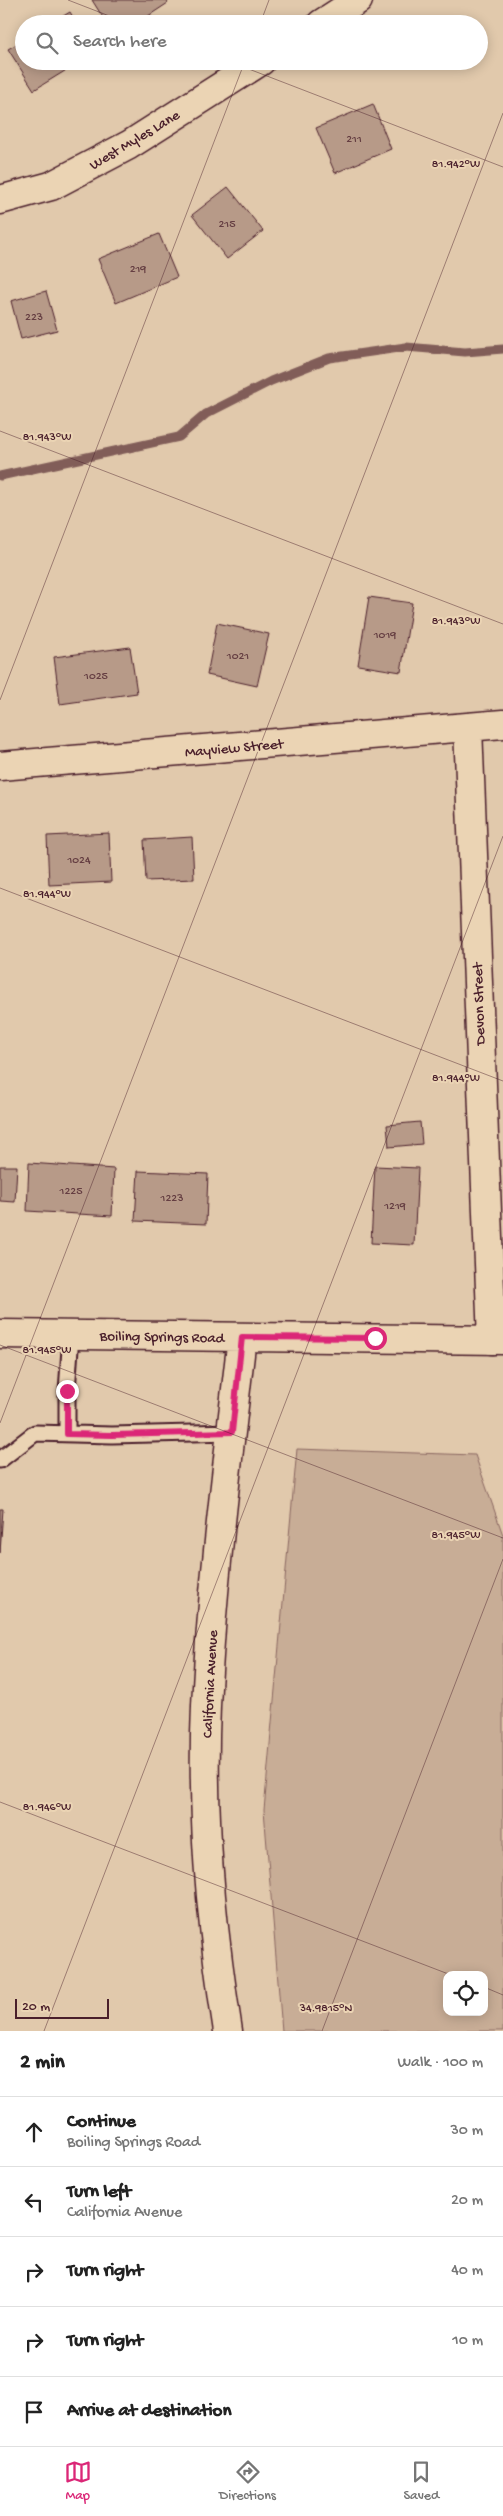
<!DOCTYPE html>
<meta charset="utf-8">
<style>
body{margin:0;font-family:"Gochi Hand",sans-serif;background:#f6f6f6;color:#222}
.controls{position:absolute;right:15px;bottom:15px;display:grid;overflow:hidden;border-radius:10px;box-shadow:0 2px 12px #0003}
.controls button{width:45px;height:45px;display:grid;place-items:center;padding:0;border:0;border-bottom:1px solid #e0e0e0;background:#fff;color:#222;font:25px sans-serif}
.scale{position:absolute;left:15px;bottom:12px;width:94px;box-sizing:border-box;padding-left:5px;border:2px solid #4a1f2b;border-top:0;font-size:14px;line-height:18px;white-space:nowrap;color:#4a1f2b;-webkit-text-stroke:4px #ebd4b4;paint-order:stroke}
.stop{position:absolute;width:15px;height:15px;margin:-11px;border:4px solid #db2777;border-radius:50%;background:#fff}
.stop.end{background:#db2777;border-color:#fff;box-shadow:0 1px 5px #0008}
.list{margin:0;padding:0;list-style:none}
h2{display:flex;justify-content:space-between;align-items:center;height:65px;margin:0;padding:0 20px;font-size:21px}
h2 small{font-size:16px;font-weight:400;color:#767676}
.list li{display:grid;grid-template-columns:32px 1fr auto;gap:15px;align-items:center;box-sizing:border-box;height:70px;padding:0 20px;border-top:1px solid #e0e0e0}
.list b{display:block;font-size:19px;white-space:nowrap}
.list p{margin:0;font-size:16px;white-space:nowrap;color:#767676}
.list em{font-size:16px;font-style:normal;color:#767676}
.icon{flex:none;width:28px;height:28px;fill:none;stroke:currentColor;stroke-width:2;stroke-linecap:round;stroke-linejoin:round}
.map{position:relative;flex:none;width:503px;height:2031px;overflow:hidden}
.search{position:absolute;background:#fff;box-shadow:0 2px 12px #0003;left:15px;right:15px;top:15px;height:55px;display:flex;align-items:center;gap:12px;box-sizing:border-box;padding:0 18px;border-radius:28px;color:#767676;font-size:19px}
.sheet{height:415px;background:#fff}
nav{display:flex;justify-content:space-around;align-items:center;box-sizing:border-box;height:70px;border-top:1px solid #e0e0e0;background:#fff;font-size:14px;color:#767676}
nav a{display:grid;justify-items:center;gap:2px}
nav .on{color:#db2777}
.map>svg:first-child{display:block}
.green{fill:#c8ad96;stroke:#896660;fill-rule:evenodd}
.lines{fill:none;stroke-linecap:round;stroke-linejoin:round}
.stream{stroke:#815d59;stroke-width:9}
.building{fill:#b79a88;stroke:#4a1f2b}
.service-casing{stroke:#4a1f2b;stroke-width:19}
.minor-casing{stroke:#4a1f2b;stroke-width:31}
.secondary-casing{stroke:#4a1f2b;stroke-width:31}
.service{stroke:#ebd4b4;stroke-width:15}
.minor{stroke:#ebd4b4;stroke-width:28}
.secondary{stroke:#ebd4b4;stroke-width:28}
.route{stroke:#db2777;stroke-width:6}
.ticks{fill:none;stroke:#4a1f2b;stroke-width:1;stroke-opacity:0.45}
.labels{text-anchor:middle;stroke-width:4;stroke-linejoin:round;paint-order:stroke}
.number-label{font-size:12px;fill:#653e42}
.street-label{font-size:15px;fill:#4a1f2b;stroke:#ebd4b4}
.ticks-label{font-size:12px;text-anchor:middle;fill:#4a1f2b;stroke:#ebd4b4;stroke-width:4;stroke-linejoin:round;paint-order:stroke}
</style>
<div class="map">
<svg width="503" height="2031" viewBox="0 0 503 2031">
<rect width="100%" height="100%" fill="#e1c9ac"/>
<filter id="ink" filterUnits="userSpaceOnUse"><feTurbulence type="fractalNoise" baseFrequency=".02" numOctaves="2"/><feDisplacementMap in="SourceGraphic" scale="10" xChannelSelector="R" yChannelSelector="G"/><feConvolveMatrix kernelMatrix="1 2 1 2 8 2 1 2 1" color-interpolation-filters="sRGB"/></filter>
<g filter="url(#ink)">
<path class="green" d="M297,1449l178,6 28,80v496h-221l-18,-221zM447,1975h37v37h-37z"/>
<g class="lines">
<path class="stream" d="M0,476l179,-39 27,-23 65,-33 58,-23 77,-11 59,5 38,-3"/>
</g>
<path class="building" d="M92,0h74l2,3 -32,21h-29z
M70,12l7,12h-27z
M24,40v21h57l-47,29 -26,-41z
M373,104l18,45 -56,24 -19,-45z
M228,187l35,44 -36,28 -35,-44z
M159,234l18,43 -61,26 -18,-44z
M46,291l11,39 -36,9 -10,-38z
M369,597l43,6 -11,69 -43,-7z
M217,623l52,11 -12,52 -50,-11z
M130,647l7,46 -77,11 -6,-47z
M109,833l2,49 -62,3 -2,-49z
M192,837l2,42 -48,2 -2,-41z
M420,1122l2,22 -33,3 -2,-22z
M29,1163l85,6 -2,47 -85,-5z
M0,1166h17l-2,36 -15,-1z
M375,1166l43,2 -4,77 -43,-2z
M138,1171l70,3 -2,50 -71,-3z
M0,1509h3l-3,44z"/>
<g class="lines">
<defs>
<path id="service" d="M67,1433v-42l4,-56
M0,1460l35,-27 77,2 120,-3"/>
<path id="minor" d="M321,24l37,-24
M0,200l51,-14 78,-41 132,-84
M468,727l24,613
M0,766l503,-42"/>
<path id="secondary" d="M0,1334l503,6
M228,2031c-17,-106 -27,-217 -22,-325 6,-123 22,-246 36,-369"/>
</defs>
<use href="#service" class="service-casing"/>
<use href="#minor" class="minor-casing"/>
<use href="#secondary" class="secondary-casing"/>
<use href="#service" class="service"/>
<use href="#minor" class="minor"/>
<use href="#secondary" class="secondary"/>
</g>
</g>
<g class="lines" filter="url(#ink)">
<path class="route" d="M67,1391v43l45,1 120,-3 10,-95 133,1"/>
</g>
<path class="ticks" d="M68,0l62,24M260,24l9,-24M228,61l275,106M0,431l503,193M0,700l245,-639M0,888l503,193M0,1345l503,193M0,1423l503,-1310M0,1802l451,173M484,1987l19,8M44,2031l459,-1195M322,2031l181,-472"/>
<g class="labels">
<g class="number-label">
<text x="354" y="142">211</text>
<text x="227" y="227">215</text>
<text x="138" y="272">219</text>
<text x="34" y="320">223</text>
<text x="385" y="638">1019</text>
<text x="238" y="659">1021</text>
<text x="96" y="679">1025</text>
<text x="79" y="863">1024</text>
<text x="71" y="1194">1225</text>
<text x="172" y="1201">1223</text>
<text x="395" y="1209">1219</text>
</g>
<g class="street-label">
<text transform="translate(134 139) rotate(-31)" y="5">West Myles Lane</text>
<text transform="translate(234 747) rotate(-5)" y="5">Mayview Street</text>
<text transform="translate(478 1004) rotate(-92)" y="5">Devon Street</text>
<text transform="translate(162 1336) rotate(1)" y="5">Boiling Springs Road</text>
<text transform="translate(209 1684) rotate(-87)" y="5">California Avenue</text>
</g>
</g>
<g class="ticks-label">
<text x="456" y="167">81.942°W</text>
<text x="47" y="440">81.943°W</text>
<text x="456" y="624">81.943°W</text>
<text x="47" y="897">81.944°W</text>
<text x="456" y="1081">81.944°W</text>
<text x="47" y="1353">81.945°W</text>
<text x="456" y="1538">81.945°W</text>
<text x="47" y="1810">81.946°W</text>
<text x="326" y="2011">34.9815°N</text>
</g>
</svg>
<div class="controls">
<button><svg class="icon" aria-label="locate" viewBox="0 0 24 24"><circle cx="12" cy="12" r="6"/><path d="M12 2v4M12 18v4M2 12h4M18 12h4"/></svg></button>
</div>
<div class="scale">20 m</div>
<div class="stop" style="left:375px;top:1338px"></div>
<div class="stop end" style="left:67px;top:1391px"></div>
<div class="search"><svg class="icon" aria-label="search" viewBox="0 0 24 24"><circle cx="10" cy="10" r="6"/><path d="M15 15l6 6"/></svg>Search here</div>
</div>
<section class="sheet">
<h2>2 min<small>Walk · 100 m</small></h2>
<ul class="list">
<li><svg class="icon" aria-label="ahead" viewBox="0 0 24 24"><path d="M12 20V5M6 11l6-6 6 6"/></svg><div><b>Continue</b><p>Boiling Springs Road</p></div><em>30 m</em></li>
<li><svg class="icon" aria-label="left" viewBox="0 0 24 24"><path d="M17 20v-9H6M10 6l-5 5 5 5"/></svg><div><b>Turn left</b><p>California Avenue</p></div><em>20 m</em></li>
<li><svg class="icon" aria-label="right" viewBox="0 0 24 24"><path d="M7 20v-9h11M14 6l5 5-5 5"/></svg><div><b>Turn right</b></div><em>40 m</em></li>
<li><svg class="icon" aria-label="right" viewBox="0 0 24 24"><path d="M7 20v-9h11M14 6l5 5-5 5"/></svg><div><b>Turn right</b></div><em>10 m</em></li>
<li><svg class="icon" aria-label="arrive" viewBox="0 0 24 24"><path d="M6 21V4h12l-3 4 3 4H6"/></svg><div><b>Arrive at destination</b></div></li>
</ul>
</section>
<nav>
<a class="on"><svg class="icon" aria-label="map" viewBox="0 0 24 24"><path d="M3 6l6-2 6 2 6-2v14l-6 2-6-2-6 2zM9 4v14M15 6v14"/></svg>Map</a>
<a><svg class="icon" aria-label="directions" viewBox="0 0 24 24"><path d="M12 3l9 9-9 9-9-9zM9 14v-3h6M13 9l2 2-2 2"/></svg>Directions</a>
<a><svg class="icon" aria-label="saved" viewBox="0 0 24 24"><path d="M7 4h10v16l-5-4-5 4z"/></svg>Saved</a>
</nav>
